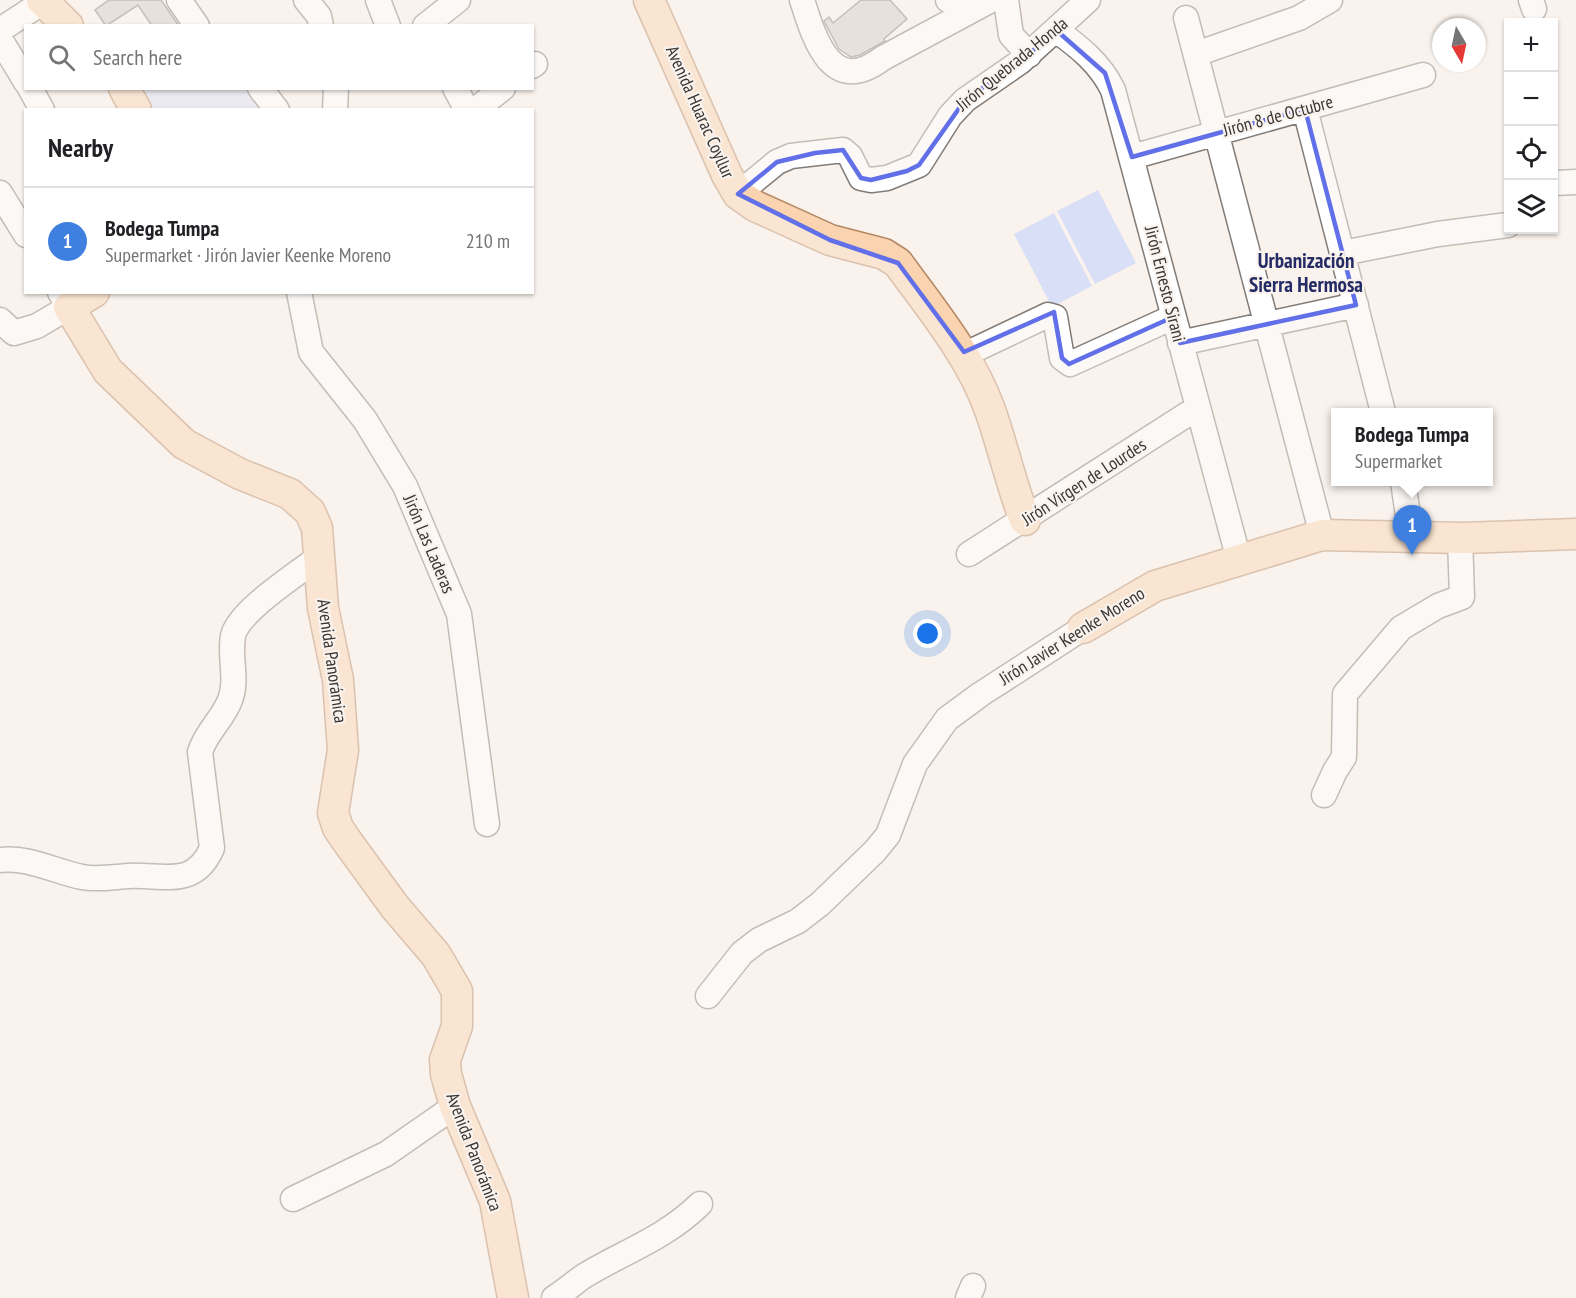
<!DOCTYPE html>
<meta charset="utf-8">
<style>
body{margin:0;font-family:"PT Sans Narrow",sans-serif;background:#f6f6f6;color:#202124}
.controls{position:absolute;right:18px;top:18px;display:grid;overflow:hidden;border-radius:0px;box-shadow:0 2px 4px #0004}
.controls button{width:54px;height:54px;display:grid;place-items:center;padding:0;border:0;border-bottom:2px solid #e0e0e0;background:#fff;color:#202124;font:30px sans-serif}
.compass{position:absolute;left:1432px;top:18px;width:54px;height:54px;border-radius:50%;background:#fff;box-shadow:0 2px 4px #0004;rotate:171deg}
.you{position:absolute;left:928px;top:634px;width:21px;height:21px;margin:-15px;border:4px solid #fff;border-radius:50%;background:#1a73e8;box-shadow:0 0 0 9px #1a73e833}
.badge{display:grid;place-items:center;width:39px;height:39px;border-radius:50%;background:#0b8043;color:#fff;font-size:20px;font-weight:700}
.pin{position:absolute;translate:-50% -50px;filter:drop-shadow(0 2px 3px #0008)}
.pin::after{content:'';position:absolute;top:32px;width:21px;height:18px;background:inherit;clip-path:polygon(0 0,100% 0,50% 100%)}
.popup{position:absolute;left:1331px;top:408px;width:162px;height:78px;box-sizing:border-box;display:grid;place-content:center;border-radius:0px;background:#fff;filter:drop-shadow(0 2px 4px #0005);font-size:20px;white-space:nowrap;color:#757577}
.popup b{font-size:22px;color:#202124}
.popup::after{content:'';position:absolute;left:50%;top:100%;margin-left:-12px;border:12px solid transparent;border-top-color:#fff}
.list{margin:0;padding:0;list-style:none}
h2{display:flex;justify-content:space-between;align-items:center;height:78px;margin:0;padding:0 24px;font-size:26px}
h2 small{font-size:20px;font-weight:400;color:#757577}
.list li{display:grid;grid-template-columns:39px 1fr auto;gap:18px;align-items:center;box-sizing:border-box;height:108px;padding:0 24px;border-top:2px solid #e0e0e0}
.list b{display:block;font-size:22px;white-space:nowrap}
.list p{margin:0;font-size:20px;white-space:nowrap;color:#757577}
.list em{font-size:20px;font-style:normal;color:#757577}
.icon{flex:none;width:33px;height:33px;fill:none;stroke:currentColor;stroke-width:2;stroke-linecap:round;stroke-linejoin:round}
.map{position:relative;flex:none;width:1576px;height:1298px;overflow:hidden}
.search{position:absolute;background:#fff;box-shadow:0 2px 4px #0004;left:24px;top:24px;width:510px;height:66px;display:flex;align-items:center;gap:15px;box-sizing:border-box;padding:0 21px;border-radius:0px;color:#757577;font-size:22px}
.panel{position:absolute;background:#fff;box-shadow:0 2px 4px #0004;left:24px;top:108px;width:510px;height:186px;border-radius:0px}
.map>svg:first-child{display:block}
.pitch{fill:#d9dff6}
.building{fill:#d2cbc6;stroke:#857f7a;stroke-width:1.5}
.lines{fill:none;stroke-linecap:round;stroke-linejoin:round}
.minor-casing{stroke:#827c78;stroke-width:27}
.major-casing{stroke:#b48863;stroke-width:33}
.minor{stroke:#fff;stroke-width:24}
.major{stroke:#fad3b1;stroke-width:30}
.marked{fill:none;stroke:#6170e8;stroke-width:4.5;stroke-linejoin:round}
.labels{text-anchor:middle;stroke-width:4.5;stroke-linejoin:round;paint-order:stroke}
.street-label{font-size:18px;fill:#383533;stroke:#f9f2ed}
.quarter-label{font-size:21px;font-weight:bold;fill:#252c65;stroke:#f9f2ed}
</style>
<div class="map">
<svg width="1576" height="1298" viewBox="0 0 1576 1298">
<rect width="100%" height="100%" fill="#f9f2ed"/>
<path class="pitch" d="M139,89h113l15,16 -8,5 -107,-1z
M1098,190l38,73 -41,21 -38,-73z
M1054,213l38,73 -40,21 -38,-73z"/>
<path class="building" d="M109,0h52l18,26h-27l-14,-21 -32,21 -11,-16z
M861,0h29l17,19 -23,20 1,2 -25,14 -9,2 -12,-8 -15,-28 5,-4 4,6z"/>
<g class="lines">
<defs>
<path id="minor" d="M179,0l18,26
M306,0l13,16 2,10
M378,0l10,26
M802,0c13,41 30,97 81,58l108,-58
M948,0h6
M1006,0l5,35 18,20
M1531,0l3,9
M1186,18l136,517
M425,26l33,-26
M0,30l43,-28
M1056,30c23,17 44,33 57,60l126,470
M0,39l26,43
M1196,54l103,-36 31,-18
M532,66l3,-2
M30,88l12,22
M260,88l17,22
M455,88l12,22
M1305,109l78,303
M335,110l1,-22
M475,110l28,-22
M1132,157l291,-82
M1554,183l22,-1
M0,193l26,42
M738,194l39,-32 14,-6 52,-6 7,6 11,22 10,2 16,-2 32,-13 31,-49 15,-16 55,-38 68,-62
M1343,253l95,-19 70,-9
M299,292l12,60 54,68 40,66 54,128 28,210
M0,320l14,13 23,-7 32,-19 -9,-15
M1180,343l176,-38
M961,349l9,3 78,-37 7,2 7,41 8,6 103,-47
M1403,482l8,53
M969,554l228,-146
M1324,795l11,-24 9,-14 1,-63 56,-66 37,-22 24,-9 -2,-59
M0,860c27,-4 56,12 82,17 14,3 31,0 46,-1 36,-2 66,13 84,-28l-12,-96c6,-20 23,-33 30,-52 8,-20 -1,-43 3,-64 5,-25 66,-63 87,-80
M708,996l34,-43 17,-13 39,-19 22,-17 55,-53 13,-16 27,-71 32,-45 34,-25 102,-66
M293,1199l93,-45 69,-48
M554,1298c11,-7 20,-15 30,-22 41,-25 80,-37 116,-72
M968,1298l5,-12"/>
<path id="major" d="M42,0l26,26
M649,0l78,175 11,19 17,12 75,34 54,14 14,9c34,47 72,92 92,147 13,37 21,74 35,110
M124,88l12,22
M94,292l-25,15 39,64 76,73 56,30 50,20 20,18 7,16 6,80 15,72 5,70 -10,63 5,15 11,16 46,63 41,48 21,36v35l-12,34 1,14 9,32 40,95 18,97
M1083,628l72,-42 167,-51 141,3 113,-4"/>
</defs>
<use href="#minor" class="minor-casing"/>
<use href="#major" class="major-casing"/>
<use href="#minor" class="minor"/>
<use href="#major" class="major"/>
</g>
<path d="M0 0H1576V1298H0ZM1056,30l49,43 27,84 173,-48 51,196 -176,38 -7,-26 -104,47 -7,-6 -8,-46 -90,40 -66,-89 -68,-23 -92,-46 39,-32 38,-9 28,-3 18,28 10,2 36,-9 12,-6 46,-65 55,-38z" fill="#f9f2ed" fill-opacity=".55" fill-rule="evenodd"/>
<path class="marked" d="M1056,30l49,43 27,84 173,-48 51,196 -176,38 -7,-26 -104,47 -7,-6 -8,-46 -90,40 -66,-89 -68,-23 -92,-46 39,-32 38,-9 28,-3 18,28 10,2 36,-9 12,-6 46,-65 55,-38z"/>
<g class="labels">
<g class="street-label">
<text transform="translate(1012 64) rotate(-39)" y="6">Jirón Quebrada Honda</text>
<text transform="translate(700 112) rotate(66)" y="6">Avenida Huarac Coyllur</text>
<text transform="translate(1278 116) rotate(-15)" y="6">Jirón 8 de Octubre</text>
<text transform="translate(1165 284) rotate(76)" y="6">Jirón Ernesto Sirani</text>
<text transform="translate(1084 482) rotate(-33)" y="6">Jirón Virgen de Lourdes</text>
<text transform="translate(429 544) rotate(67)" y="6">Jirón Las Laderas</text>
<text transform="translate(1072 636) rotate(-32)" y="6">Jirón Javier Keenke Moreno</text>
<text transform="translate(332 661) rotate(82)" y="6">Avenida Panorámica</text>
<text transform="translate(474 1152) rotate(69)" y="6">Avenida Panorámica</text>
</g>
<g class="quarter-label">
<text x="1306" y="268">Urbanización<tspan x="1306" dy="24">Sierra Hermosa</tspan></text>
</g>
</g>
</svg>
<div class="controls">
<button>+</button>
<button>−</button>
<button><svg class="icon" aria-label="locate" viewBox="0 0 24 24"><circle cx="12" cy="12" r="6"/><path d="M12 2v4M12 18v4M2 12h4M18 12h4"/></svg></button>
<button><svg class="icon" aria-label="layers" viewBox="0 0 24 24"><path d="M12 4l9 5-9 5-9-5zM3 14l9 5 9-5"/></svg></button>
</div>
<svg class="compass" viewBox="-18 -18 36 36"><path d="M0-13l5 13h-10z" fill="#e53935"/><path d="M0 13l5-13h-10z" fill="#757577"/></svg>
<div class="you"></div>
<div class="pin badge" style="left:1412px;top:555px;background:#3f7fe0">1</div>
<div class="popup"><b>Bodega Tumpa</b>Supermarket</div>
<div class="search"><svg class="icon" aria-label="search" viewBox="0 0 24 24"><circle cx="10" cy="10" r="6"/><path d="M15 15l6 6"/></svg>Search here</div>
<section class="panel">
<h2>Nearby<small></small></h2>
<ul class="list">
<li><span class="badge" style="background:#3f7fe0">1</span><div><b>Bodega Tumpa</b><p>Supermarket · Jirón Javier Keenke Moreno</p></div><em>210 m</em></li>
</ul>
</section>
</div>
